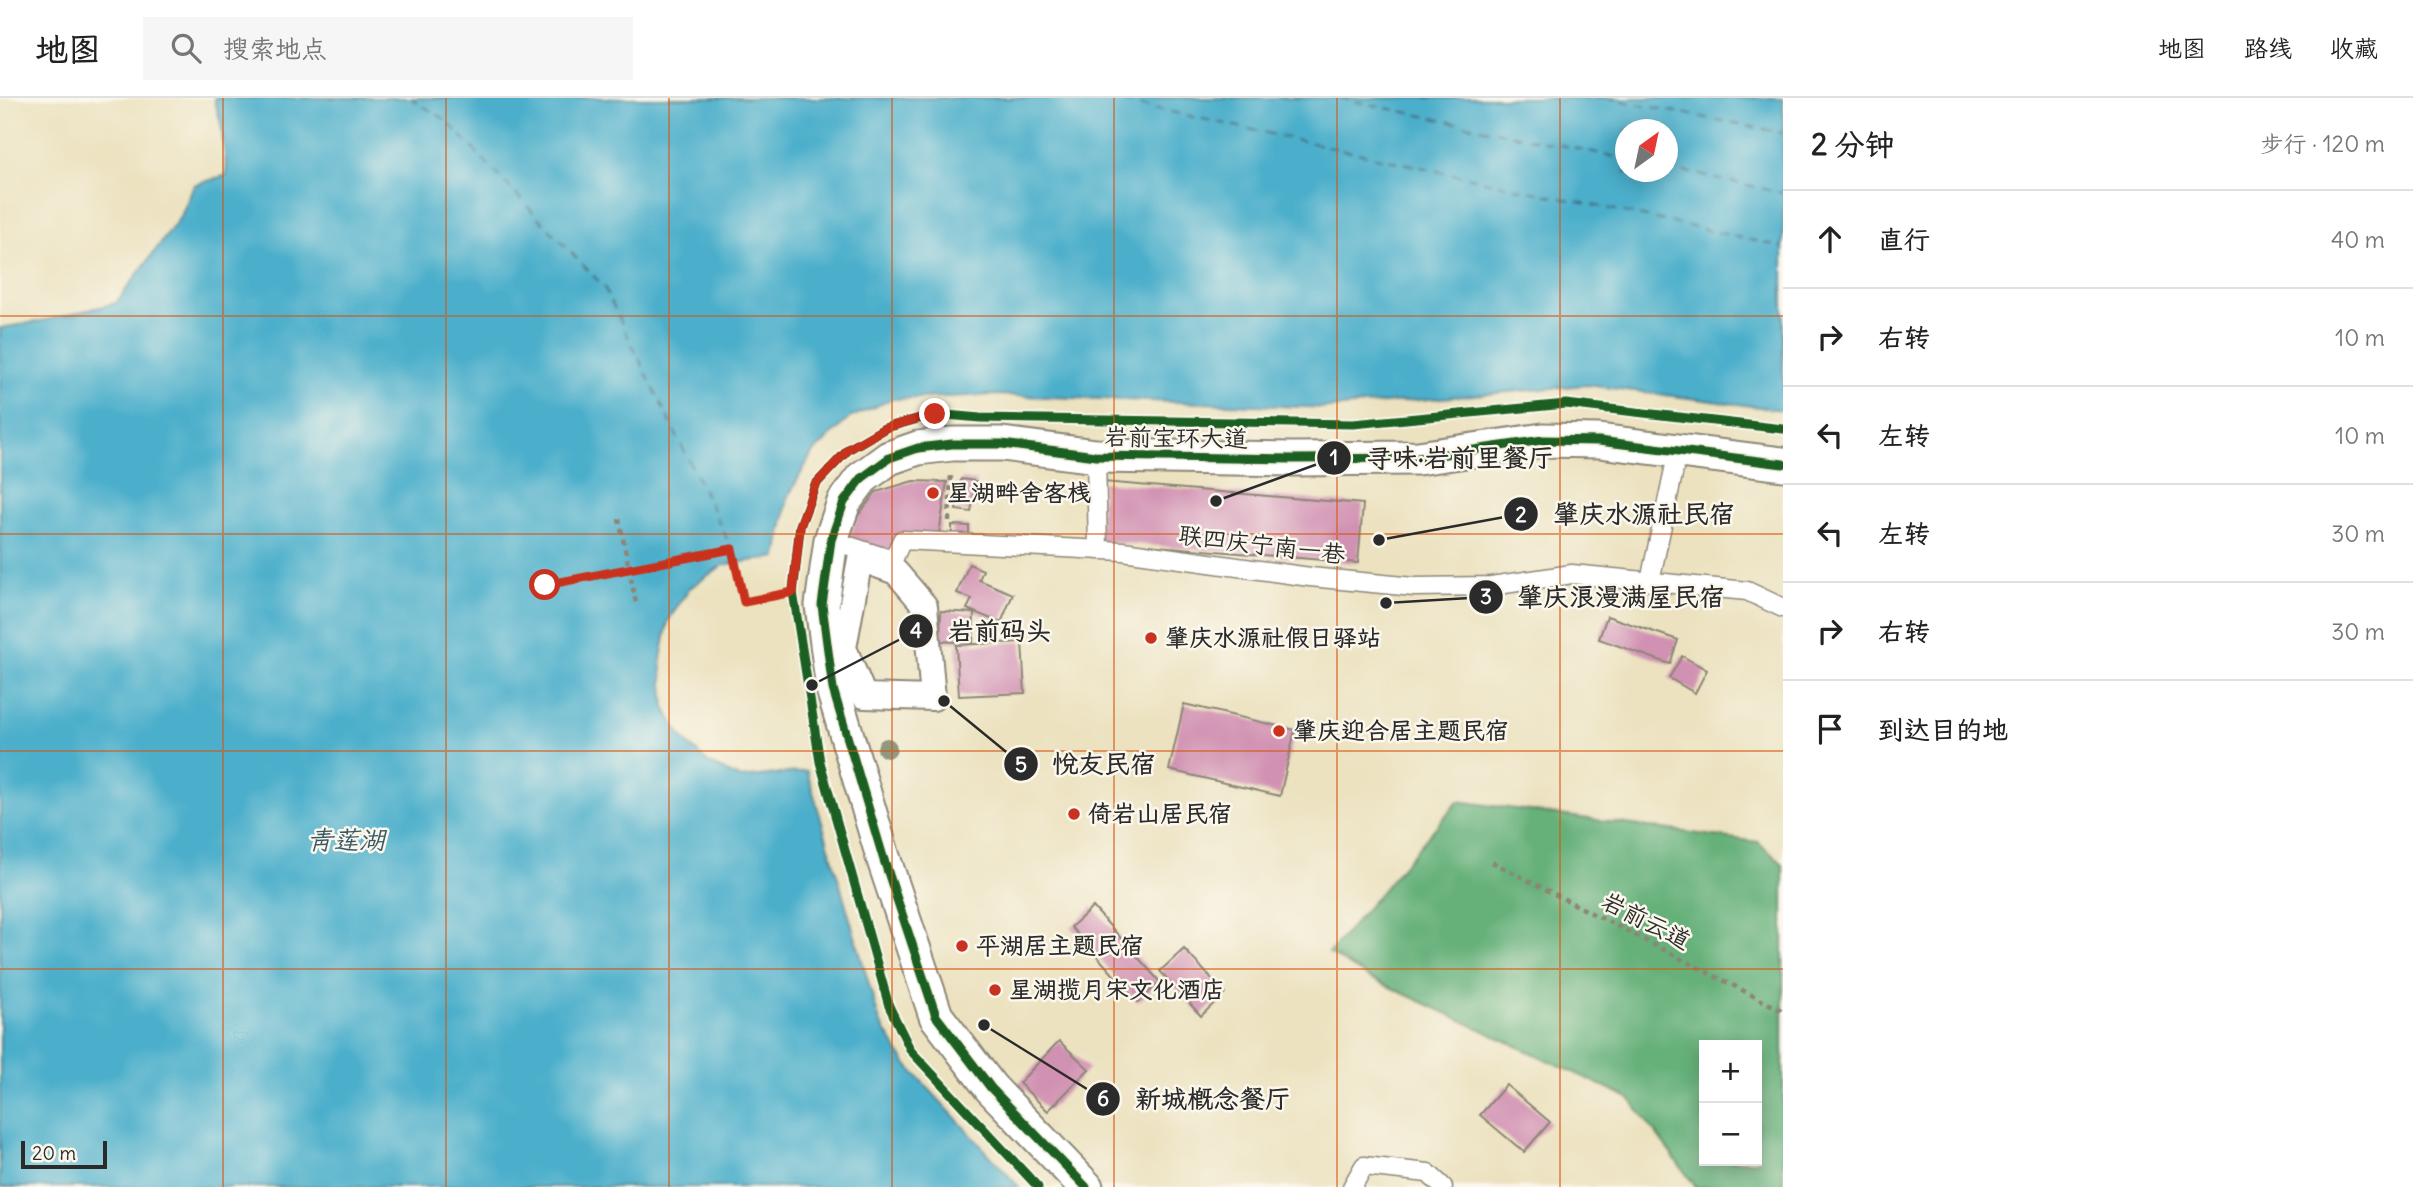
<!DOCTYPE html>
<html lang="zh">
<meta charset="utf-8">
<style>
body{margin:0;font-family:Delius,"LXGW WenKai TC",sans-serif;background:#f6f6f6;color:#222}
.controls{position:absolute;right:21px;bottom:21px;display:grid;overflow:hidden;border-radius:0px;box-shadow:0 4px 18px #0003}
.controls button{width:63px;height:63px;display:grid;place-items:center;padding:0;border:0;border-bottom:2px solid #e0e0e0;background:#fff;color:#222;font:35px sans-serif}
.compass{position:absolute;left:1615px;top:21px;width:63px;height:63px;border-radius:50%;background:#fff;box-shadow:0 4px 18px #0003;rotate:33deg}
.scale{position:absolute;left:21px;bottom:18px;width:86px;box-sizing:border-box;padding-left:7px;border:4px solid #2b2b2b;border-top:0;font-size:19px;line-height:24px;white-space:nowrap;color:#2b2b2b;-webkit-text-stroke:5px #fbf7ec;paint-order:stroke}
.stop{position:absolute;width:21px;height:21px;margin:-16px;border:5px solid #c8321e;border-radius:50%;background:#fff}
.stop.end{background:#c8321e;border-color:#fff;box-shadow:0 2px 7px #0008}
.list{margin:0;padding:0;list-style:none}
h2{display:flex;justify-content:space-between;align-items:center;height:91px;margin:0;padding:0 28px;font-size:30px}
h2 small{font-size:23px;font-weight:400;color:#767676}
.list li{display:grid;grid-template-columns:46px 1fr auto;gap:21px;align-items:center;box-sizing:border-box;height:98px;padding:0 28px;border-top:2px solid #e0e0e0}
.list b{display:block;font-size:26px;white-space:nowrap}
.list em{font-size:23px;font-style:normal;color:#767676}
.icon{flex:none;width:38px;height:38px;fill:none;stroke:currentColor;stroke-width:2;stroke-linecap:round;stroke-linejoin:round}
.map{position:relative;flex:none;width:1783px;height:1089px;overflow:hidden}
header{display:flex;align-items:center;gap:42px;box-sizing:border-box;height:98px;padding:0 35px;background:#fff;border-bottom:2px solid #e0e0e0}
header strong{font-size:33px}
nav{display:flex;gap:38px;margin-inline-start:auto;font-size:24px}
.search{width:490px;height:63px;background:#f6f6f6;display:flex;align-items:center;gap:18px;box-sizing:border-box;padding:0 24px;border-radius:0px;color:#767676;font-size:26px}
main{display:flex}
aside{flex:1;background:#fff}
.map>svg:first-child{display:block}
.forest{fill:#66b17a;stroke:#486e52;stroke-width:2;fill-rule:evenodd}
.water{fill:#4cafcb;stroke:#3c6d7b;stroke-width:2;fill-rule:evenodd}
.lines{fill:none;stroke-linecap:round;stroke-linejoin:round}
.ferry{stroke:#375963;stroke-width:2;stroke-dasharray:9 7;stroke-linecap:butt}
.building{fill:#d191b2}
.service-casing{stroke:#8c8676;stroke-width:21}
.pedestrian-casing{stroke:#8c8676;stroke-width:28}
.minor-casing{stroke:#8c8676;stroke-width:37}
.path{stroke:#8c8676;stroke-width:4.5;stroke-dasharray:5 5;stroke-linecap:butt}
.service{stroke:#fff;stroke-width:18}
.pedestrian{stroke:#fff;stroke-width:24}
.minor{stroke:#fff;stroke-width:33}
.cycleway-casing{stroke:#fbf7ec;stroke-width:13}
.cycleway{stroke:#1b5e20;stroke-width:9}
.tree{fill:#90987f}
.route{stroke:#c8321e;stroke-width:9}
.grid{fill:none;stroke:#d5540f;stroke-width:2;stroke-opacity:0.55}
.poi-dot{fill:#c8321e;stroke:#fbf7ec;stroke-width:2.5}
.labels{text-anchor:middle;stroke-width:5;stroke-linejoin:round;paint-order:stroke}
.street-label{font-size:24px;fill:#2b2b2b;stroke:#fbf7ec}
.poi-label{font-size:24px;font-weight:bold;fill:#2b2b2b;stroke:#fbf7ec;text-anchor:start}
.water-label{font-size:26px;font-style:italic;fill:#375963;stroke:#fbf7ec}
.leader{fill:none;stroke:#2b2b2b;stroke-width:2.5}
.callout-dot{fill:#2b2b2b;stroke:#fbf7ec;stroke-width:2.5}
.mark-label{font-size:21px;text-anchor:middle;font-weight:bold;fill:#fff}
.callout-label{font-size:26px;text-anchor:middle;font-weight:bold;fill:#2b2b2b;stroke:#fbf7ec;stroke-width:5;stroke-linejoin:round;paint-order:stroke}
</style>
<header>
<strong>地图</strong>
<div class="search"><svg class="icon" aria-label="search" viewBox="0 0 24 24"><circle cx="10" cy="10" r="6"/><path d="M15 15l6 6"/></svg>搜索地点</div>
<nav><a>地图</a><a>路线</a><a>收藏</a></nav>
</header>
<main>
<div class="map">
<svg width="1783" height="1089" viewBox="0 0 1783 1089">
<rect width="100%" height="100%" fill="#fbf7ec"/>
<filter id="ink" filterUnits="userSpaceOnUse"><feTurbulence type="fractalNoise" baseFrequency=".0143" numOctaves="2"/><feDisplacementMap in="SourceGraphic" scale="14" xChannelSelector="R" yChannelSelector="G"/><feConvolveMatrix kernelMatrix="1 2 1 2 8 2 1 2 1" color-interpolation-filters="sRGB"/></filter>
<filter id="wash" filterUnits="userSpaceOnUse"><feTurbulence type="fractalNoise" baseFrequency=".00686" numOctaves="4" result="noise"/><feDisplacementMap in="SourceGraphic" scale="28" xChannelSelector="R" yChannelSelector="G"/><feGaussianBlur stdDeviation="1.57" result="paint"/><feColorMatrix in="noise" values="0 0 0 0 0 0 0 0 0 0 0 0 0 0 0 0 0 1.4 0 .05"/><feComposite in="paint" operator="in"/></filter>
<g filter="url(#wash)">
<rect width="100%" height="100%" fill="#ece2c0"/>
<path class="forest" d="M1458,703l300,41 25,22v323h-87l-67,-89 -261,-121 -39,-24zM1704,947h53v116h-53z"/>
<path class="water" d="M214,0h1569v312l-196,-25 -257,23 -335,-13 -103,4 -43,19 -38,37 -23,42 -11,60 -54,8 -33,23 -22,33 -7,38 4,49 16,29 27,26 31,15 68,-7 73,251 27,43 112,122h-1019v-859l46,-8 70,-17 65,-87 13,-31 33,-10 -6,-51zM1626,32h42v42h-42z"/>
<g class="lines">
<path class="ferry" d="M410,0l36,22 158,167 128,262
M1108,0l675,149
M1339,0l287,61
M1606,0l177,35
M1668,70l115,25"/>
</g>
<g id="blocks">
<path class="building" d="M961,381l15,2 -5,31 -15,-2z
M913,383l34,1 -8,52 -47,22 -43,-19 9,-21 18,-24z
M1103,384l260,22 -5,59 -260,-22z
M952,427l17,1v12h-17z
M969,466l14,6 -4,10 34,14 -12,29 -34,-14 5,-10 -15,-6z
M941,513l33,2 -1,30 -33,-2z
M1607,518l71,24 -8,24 -71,-25z
M1022,544l3,51 -66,3 -3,-51z
M1682,558l25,14 -12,23 -26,-15z
M1184,606l111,26 -15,66 -111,-26z
M1093,809l67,75 -22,20 -67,-75z
M1184,851l41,44 -24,23 -41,-45z
M1059,943l30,28 -41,42 -29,-28z
M1506,987l44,37 -26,30 -44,-37z"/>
</g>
</g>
<g filter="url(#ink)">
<use href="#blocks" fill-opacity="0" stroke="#8c8676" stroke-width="2"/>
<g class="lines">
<defs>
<path id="service" d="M1096,358l2,94
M831,442l62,20 9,-20 221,11 187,26 104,10 77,-1 81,-12 175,17 36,17
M1650,483l28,-130
M1352,1089l12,-21 64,7 15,14"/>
<path id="pedestrian" d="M860,461l36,13 29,34 8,92 -69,-2 -20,-48z"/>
<path id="minor" d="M1086,1089l-95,-99 -55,-72 -53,-159 -50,-168 -11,-84 9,-65 13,-38 18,-24 27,-20 29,-10 34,-4h50l94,12 197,3 125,-1 125,-18 56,1 184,23"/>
</defs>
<use href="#service" class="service-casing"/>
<use href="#pedestrian" class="pedestrian-casing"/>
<use href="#minor" class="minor-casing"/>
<path class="path" d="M619,421l17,84
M949,423l2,-47
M545,487l187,-36 12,53 49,-10
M1492,764l291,149"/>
<use href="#service" class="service"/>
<use href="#pedestrian" class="pedestrian"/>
<use href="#minor" class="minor"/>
<defs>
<path id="cycleway" d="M1038,1089l-127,-136 -22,-45 -69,-244 -27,-170 7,-66 15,-41 34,-36 36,-21 50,-14 45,4 373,6 213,-20 217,25
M1086,1089l-95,-99 -55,-72 -53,-159 -50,-168 -11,-84 9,-65 13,-38 18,-24 27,-20 29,-10 34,-4h50l94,12 197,3 125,-1 125,-18 56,1 184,23"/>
</defs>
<use href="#cycleway" class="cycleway-casing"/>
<use href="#cycleway" class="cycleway"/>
</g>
<circle class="tree" cx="887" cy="650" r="10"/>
</g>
<g class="lines" filter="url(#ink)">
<path class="route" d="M545,487l187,-36 12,53 49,-10 7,-66 15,-41 34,-36 36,-21 50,-14"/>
</g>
<path class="grid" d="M223,0v1089M446,0v1089M669,0v1089M892,0v1089M1114,0v1089M1337,0v1089M1560,0v1089M0,218h1783M0,436h1783M0,653h1783M0,871h1783"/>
<g class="poi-dot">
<circle cx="933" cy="395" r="7"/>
<circle cx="1151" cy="540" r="7"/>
<circle cx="1279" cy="633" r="7"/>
<circle cx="1074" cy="716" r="7"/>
<circle cx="962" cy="848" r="7"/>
<circle cx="995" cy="892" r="7"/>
</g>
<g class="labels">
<g class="street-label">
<text transform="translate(1176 340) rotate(1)" y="8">岩前宝环大道</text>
<text transform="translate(1262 447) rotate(7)" y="8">联四庆宁南一巷</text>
<text transform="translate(1646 823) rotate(27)" y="8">岩前云道</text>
</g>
<g class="poi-label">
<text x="947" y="403">星湖畔舍客栈</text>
<text x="1165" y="548">肇庆水源社假日驿站</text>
<text x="1293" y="641">肇庆迎合居主题民宿</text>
<text x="1088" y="724">倚岩山居民宿</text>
<text x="976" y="856">平湖居主题民宿</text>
<text x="1009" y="900">星湖揽月宋文化酒店</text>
</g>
<g class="water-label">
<text x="346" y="751">青莲湖</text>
</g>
</g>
<path class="leader" d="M1216 403L1334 360M1379 442L1521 416M1386 505L1486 499M812 587L916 533M944 603L1021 666M984 927L1103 1001"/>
<g class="callout-dot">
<circle cx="1216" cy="403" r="7"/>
<circle cx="1379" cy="442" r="7"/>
<circle cx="1386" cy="505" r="7"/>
<circle cx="812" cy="587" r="7"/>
<circle cx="944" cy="603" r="7"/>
<circle cx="984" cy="927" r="7"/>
<circle cx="1334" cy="360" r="18"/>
<circle cx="1521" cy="416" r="18"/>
<circle cx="1486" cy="499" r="18"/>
<circle cx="916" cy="533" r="18"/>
<circle cx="1021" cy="666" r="18"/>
<circle cx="1103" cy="1001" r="18"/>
</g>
<g class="mark-label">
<text x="1334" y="367">1</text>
<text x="1521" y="424">2</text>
<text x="1486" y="506">3</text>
<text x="916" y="540">4</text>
<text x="1021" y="674">5</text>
<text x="1103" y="1008">6</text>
</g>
<g class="callout-label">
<text x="1460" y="369">寻味·岩前里餐厅</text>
<text x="1644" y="425">肇庆水源社民宿</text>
<text x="1621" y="508">肇庆浪漫满屋民宿</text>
<text x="1000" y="542">岩前码头</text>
<text x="1104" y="675">悦友民宿</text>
<text x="1213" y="1010">新城概念餐厅</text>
</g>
</svg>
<div class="controls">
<button>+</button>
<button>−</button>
</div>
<svg class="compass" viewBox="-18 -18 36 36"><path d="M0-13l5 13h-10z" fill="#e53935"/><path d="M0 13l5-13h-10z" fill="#767676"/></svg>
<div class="scale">20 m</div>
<div class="stop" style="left:545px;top:487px"></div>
<div class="stop end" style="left:935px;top:316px"></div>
</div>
<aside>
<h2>2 分钟<small>步行 · 120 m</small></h2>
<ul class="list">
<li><svg class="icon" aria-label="ahead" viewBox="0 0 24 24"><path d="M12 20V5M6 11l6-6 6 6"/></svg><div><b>直行</b></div><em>40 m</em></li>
<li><svg class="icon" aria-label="right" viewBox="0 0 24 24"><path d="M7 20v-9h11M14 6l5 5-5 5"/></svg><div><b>右转</b></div><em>10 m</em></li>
<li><svg class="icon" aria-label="left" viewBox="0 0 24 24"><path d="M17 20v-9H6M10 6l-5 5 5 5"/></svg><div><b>左转</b></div><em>10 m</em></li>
<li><svg class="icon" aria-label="left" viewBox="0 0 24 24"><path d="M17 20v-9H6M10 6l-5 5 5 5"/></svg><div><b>左转</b></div><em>30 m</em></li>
<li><svg class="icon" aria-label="right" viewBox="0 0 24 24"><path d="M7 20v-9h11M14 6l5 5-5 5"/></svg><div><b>右转</b></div><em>30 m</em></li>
<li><svg class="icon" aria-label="arrive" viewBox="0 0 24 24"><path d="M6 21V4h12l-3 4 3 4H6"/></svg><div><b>到达目的地</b></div></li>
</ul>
</aside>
</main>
